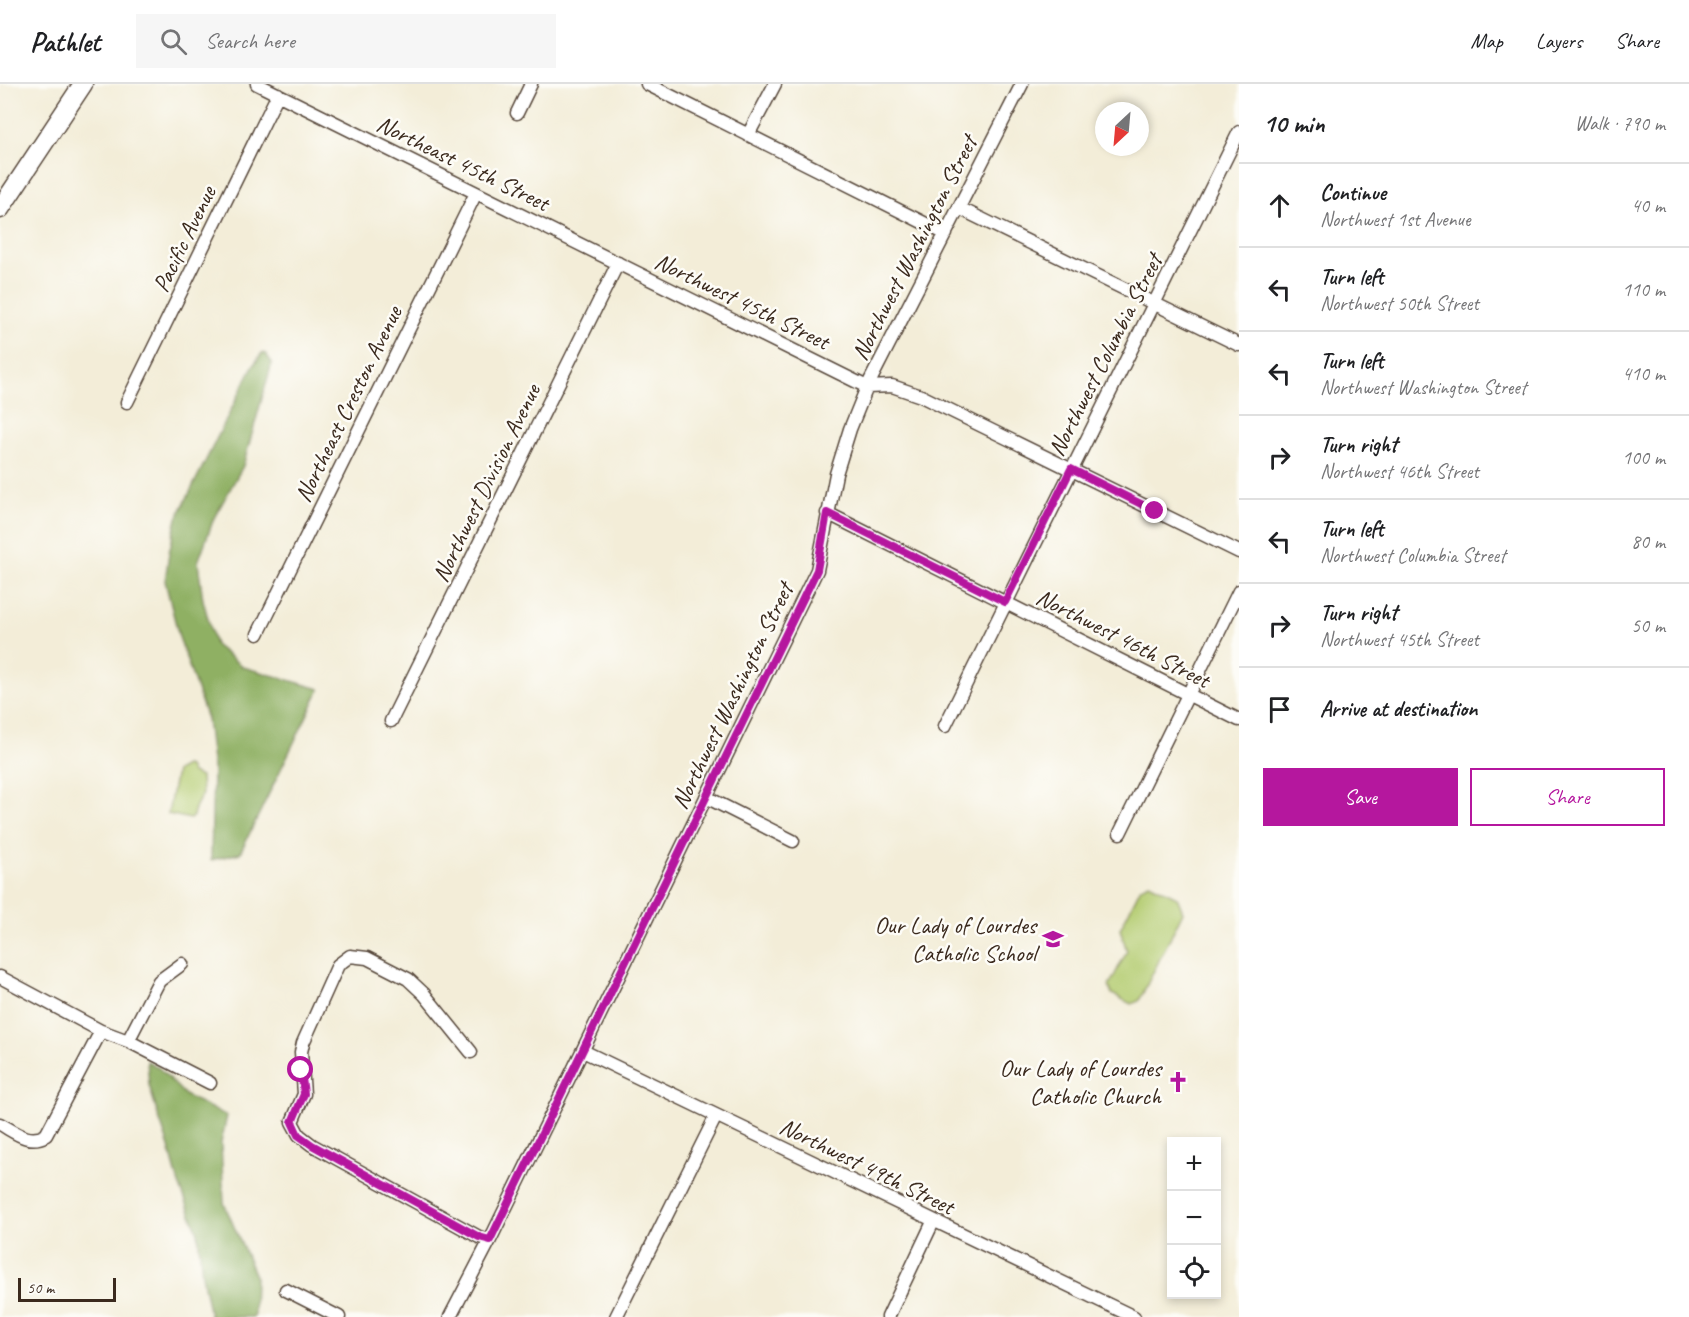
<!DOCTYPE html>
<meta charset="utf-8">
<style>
body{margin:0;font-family:Caveat,sans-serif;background:#f6f6f6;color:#202124}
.controls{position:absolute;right:18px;bottom:18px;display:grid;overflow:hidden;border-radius:0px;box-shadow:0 3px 9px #0003}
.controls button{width:54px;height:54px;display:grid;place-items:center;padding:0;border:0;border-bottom:2px solid #e0e0e0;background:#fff;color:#202124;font:30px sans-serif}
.compass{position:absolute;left:1095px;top:18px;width:54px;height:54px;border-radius:50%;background:#fff;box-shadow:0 3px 9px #0003;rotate:206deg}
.scale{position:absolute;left:18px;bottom:15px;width:98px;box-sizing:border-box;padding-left:6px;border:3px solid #3b2a1e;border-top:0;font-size:16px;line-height:21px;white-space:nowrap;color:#3b2a1e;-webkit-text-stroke:4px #fdfcf7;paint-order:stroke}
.stop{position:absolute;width:18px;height:18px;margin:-14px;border:4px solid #b5179e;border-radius:50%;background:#fff}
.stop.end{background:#b5179e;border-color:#fff;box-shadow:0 2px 6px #0008}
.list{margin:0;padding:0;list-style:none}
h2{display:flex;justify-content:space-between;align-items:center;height:78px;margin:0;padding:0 24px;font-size:26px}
h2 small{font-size:20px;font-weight:400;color:#757577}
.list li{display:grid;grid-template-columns:39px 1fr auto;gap:18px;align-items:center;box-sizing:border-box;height:84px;padding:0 24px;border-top:2px solid #e0e0e0}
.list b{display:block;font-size:22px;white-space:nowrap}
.list p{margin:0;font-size:20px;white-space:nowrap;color:#757577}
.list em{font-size:20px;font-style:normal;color:#757577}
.actions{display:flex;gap:12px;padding:18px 24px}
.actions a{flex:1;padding:14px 0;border:2px solid #b5179e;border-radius:0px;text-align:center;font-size:21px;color:#b5179e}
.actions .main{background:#b5179e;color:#fff}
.icon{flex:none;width:33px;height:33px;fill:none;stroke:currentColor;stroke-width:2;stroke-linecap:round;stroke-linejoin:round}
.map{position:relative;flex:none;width:1239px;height:1233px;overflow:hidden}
header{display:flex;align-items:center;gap:36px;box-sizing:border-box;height:84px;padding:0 30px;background:#fff;border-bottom:2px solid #e0e0e0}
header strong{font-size:28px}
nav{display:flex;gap:33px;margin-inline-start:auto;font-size:21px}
.search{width:420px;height:54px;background:#f6f6f6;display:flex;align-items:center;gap:15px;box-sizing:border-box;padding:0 21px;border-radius:0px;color:#757577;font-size:22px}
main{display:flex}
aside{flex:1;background:#fff}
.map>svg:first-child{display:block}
.green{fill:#b4cc71;stroke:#787b48;stroke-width:1.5}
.forest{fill:#8fb063;stroke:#656d40;stroke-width:1.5}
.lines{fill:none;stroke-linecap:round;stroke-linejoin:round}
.street-casing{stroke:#57473a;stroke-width:15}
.secondary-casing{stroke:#57473a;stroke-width:21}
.street{stroke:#fff;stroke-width:12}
.secondary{stroke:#fff;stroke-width:18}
.route{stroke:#b5179e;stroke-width:8}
.labels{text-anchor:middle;stroke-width:5;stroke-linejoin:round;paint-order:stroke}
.street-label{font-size:24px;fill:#3b2a1e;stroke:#fdfcf7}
.poi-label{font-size:24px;fill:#3b2a1e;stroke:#fdfcf7;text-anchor:end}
</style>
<header>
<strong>Pathlet</strong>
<div class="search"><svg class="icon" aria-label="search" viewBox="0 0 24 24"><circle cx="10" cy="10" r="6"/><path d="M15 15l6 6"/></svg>Search here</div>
<nav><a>Map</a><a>Layers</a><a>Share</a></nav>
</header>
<main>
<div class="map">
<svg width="1239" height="1233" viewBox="0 0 1239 1233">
<rect width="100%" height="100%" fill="#fdfcf7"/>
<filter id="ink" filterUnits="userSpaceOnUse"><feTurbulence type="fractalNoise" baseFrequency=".0167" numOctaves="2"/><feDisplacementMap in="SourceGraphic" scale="12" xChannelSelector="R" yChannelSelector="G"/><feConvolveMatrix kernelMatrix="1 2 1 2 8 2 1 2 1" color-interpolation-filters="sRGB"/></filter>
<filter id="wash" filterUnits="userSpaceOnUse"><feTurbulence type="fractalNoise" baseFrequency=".008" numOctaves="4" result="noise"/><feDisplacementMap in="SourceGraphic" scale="24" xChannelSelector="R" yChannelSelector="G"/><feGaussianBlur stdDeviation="1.35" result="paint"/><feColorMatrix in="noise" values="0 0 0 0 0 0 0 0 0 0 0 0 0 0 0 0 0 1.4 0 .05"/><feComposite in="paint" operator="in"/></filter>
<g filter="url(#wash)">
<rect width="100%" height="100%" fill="#f3edd8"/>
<path class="green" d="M185,682l4,1 3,6 9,4 1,17 -7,14 -2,8 -3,3 -22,-5 8,-43z
M1149,799l28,14 6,15 -44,89 -8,3 -19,-10 -3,-8 18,-35 -7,-22 21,-42z"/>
<path class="forest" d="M262,269l4,1 6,9 -29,103 -29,52 -16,44 5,38 12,45 28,22 77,22 -80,164 -29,7 2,-90 -6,-51 -28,-82 -14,-56 4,-28 8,-35 76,-152z
M147,977l12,7 27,28 41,20 -6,27 3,60 31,73 -1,41h-44l-8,-42 -4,-42 -20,-52 -9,-34 -11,-32 -9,-30z"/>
</g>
<g filter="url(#ink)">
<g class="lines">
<defs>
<path id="street" d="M257,0l610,303 25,-1 29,10 318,156
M647,0l299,150
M517,29l14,-29
M748,51l27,-51
M959,124l280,137
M127,318l151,-308
M827,429l412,207
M258,550l218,-441
M391,637l227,-458
M945,642l294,-594
M706,713l87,44
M1120,749l119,-242
M0,893l101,54 27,10 82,42
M128,957l31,-60 23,-17
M583,967l551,266
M471,968l-47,-58 -16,-15 -41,-21 -17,-2 -12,9 -35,78 -2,9 3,42 -12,28 7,13 13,10 167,92 11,3
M0,1040c15,8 29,21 46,11l55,-104
M286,1206l53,27
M450,1233l40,-77 327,-670 19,-96 14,-45 17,-42 155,-303
M616,1233l100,-201
M888,1233l45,-95"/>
<path id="secondary" d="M0,125l83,-125"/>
</defs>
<use href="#street" class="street-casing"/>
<use href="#secondary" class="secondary-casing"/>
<use href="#street" class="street"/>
<use href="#secondary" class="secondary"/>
</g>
</g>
<g class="lines" filter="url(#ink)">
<path class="route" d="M301,986l3,24 -12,28 6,13 14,10 167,92 11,3 327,-670 10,-57 178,89 66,-133 84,42"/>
</g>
<defs>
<symbol id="school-bare" viewBox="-9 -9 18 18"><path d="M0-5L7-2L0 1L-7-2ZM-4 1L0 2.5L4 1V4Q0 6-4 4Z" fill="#b5179e" stroke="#fdfcf7" stroke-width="2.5" paint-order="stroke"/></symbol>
<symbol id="church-bare" viewBox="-9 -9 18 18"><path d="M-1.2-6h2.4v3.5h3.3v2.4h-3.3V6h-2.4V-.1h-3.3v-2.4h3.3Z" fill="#b5179e" stroke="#fdfcf7" stroke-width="2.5" paint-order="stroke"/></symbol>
</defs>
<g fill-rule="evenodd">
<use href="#school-bare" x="1038" y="840" width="30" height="30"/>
<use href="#church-bare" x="1163" y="983" width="30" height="30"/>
</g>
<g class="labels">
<g class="street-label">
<text transform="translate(463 79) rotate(26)" y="8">Northeast 45th Street</text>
<text transform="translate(184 155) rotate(-64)" y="8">Pacific Avenue</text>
<text transform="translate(914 164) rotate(-63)" y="8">Northwest Washington Street</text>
<text transform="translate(742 217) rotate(26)" y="8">Northwest 45th Street</text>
<text transform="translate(1105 271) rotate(-63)" y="8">Northwest Columbia Street</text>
<text transform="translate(348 320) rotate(-64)" y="8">Northeast Creston Avenue</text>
<text transform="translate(486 399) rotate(-64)" y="8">Northwest Division Avenue</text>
<text transform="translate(1123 554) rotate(27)" y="8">Northwest 46th Street</text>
<text transform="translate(732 612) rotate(-64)" y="8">Northwest Washington Street</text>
<text transform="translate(867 1082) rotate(26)" y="8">Northwest 49th Street</text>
</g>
<g class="poi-label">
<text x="1036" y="849">Our Lady of Lourdes<tspan x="1036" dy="28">Catholic School</tspan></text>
<text x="1161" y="992">Our Lady of Lourdes<tspan x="1161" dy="28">Catholic Church</tspan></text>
</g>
</g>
</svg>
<div class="controls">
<button>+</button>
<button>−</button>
<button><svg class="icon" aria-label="locate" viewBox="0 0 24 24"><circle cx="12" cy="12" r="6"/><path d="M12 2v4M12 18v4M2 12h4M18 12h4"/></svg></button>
</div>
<svg class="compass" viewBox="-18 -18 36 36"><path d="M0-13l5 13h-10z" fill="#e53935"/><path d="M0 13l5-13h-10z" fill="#757577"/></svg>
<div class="scale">50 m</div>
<div class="stop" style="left:301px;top:986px"></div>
<div class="stop end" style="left:1155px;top:427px"></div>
</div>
<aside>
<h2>10 min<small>Walk · 790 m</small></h2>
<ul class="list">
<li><svg class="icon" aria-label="ahead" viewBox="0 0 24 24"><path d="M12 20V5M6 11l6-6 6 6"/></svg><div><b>Continue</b><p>Northwest 1st Avenue</p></div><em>40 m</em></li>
<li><svg class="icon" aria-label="left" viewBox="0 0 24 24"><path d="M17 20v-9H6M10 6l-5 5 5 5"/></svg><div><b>Turn left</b><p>Northwest 50th Street</p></div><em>110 m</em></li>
<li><svg class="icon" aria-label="left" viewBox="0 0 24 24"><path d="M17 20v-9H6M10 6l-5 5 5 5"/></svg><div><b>Turn left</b><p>Northwest Washington Street</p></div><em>410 m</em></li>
<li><svg class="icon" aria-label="right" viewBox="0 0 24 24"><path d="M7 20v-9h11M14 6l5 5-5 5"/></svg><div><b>Turn right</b><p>Northwest 46th Street</p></div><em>100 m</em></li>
<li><svg class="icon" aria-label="left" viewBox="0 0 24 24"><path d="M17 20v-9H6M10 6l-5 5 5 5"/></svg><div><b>Turn left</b><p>Northwest Columbia Street</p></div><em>80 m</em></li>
<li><svg class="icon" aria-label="right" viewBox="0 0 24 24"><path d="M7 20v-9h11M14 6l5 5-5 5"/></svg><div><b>Turn right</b><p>Northwest 45th Street</p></div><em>50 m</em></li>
<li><svg class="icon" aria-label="arrive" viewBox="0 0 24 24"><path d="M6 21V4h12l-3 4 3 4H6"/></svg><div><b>Arrive at destination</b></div></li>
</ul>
<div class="actions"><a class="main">Save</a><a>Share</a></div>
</aside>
</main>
